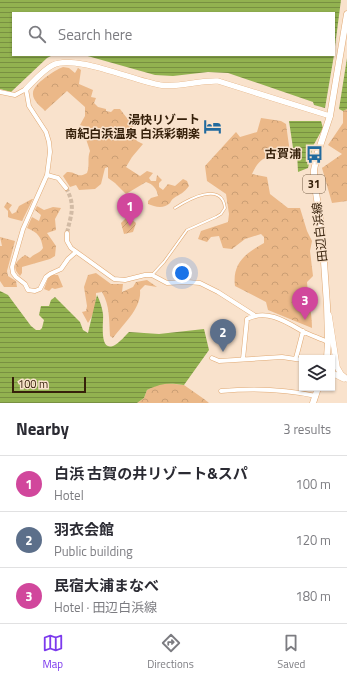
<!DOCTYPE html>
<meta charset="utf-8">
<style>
body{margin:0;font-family:"Titillium Web","Noto Sans JP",sans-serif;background:#f2f2f3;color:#2b2b33}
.controls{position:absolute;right:12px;bottom:12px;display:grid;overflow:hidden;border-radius:0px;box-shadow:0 1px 3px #0004}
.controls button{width:36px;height:36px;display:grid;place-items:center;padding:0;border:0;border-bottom:1px solid #e1e1e2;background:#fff;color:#2b2b33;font:20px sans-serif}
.scale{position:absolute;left:12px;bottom:10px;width:74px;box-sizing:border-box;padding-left:4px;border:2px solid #36200a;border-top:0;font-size:11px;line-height:14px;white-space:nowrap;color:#36200a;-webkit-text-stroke:3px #f9e2cc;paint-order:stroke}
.you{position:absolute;left:182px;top:273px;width:14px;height:14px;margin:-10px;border:3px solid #fff;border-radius:50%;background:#1a73e8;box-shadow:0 0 0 6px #1a73e833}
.badge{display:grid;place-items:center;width:26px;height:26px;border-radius:50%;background:#7c3aed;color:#fff;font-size:13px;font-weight:700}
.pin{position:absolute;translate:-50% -33px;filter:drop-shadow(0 1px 2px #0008)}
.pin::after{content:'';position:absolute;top:21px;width:14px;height:12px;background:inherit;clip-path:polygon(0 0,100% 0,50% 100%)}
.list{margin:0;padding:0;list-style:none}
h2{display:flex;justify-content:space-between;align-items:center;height:52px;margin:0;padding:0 16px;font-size:17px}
h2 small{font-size:13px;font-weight:400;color:#7c7c81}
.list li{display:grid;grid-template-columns:26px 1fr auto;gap:12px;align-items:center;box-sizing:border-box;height:56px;padding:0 16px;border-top:1px solid #e1e1e2}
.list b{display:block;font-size:15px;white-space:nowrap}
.list p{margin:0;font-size:13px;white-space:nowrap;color:#7c7c81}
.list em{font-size:13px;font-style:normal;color:#7c7c81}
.icon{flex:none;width:22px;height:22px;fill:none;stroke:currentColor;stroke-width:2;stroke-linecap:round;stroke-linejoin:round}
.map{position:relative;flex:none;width:347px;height:403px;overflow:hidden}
.search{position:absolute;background:#fff;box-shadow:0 1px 3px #0004;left:12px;right:12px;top:12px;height:44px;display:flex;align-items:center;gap:10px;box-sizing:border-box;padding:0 14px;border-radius:0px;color:#7c7c81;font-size:15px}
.sheet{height:220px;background:#fff}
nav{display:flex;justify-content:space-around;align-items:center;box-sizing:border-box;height:56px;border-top:1px solid #e1e1e2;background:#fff;font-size:11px;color:#7c7c81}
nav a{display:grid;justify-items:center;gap:2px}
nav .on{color:#7c3aed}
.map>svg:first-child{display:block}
.forest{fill:url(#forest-crowns)}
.garden{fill:url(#garden-furrows)}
.water{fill:url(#water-rules)}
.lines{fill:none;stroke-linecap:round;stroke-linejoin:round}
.street-tunnel{stroke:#d2bba5;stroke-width:4;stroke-dasharray:4 2;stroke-linecap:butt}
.lane-casing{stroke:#e0a872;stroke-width:3}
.street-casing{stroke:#e0a872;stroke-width:5}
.secondary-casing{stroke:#e0a872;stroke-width:6}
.primary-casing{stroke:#e0a872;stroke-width:7}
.lane{stroke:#fff;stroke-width:2}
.street{stroke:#fff;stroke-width:4}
.secondary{stroke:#fff;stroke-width:5.5}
.primary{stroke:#fff;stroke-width:6}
.labels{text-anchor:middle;stroke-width:3;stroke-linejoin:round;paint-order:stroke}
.shield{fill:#f9e2cc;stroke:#705a44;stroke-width:1}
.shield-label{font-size:11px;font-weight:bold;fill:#36200a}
.poi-label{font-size:12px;font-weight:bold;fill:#36200a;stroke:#f9e2cc;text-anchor:end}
.street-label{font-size:12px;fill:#36200a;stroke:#f9e2cc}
</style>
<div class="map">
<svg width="347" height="403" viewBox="0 0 347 403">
<defs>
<pattern id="forest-crowns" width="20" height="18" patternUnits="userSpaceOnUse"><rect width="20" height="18" fill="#ebb888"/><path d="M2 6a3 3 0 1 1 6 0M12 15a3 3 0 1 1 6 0" fill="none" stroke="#ca9e74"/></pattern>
<pattern id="garden-furrows" width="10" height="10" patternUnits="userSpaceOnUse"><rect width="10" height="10" fill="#ebb888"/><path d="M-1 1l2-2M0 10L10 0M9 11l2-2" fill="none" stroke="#ca9e74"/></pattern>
<pattern id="water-rules" width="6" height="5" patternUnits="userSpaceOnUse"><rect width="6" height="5" fill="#92b250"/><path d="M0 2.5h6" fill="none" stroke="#789041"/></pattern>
</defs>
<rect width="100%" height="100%" fill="#f9e2cc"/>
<path class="forest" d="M63,67l6,1 6,5 3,-5 3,2 -2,14 14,6 -2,7 5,1 -2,5 4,4 8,2v2l5,1 3,-3h6c4,6 9,11 13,17l-2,4 6,11 6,3 -11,13 -6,10 14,9 7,-5 6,2 -4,5 2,3h5l1,-6 5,5 -3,3v4l4,3 5,-6 7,2 8,-7 4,2 2,5c-5,7 -9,8 -15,12 -2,1 -3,3 -4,5 -6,6 -15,4 -22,1v-3l3,-3 7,-2c-1,-7 -5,-12 -12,-14l-20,12 -11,-11 -7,-5v-11l-3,1 -4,16 -6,5 -16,1 -3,-5 -6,2 -7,-11 4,-4c9,-1 10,7 20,1 3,-8 0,-15 3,-22l-4,-12 4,-6 -1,-5 -9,-3 5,-9v-9l-18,-16 -22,20c-4,-4 -13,-11 -12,-18 0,-9 22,-23 30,-26z
M347,109v92l-15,2 -10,-35 20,-14 -14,-9 15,-22v-12z
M261,118l20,3 5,3 4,29c-19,3 -29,1 -38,21l15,3 3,17 18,14h12l7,23 5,10 -2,10 3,25 -6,6c1,16 5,30 5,46l-44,-18 -2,-8 -31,-16c-3,-23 11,-33 29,-43v-6l-3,-3 -16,5 -13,10 -9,-1 -4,-12 -8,1 -4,5 -9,-3 3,-8 27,-9 1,-8 -3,-20 -19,-13 -2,-15 31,-34 4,5 17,-5z
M32,199h1l-11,22 -12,-3 -2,-1v-6l-4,-4 3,-5 5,3 -3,4 3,5 4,-2 3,-6z
M37,206l7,4 9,-3 8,1 -6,11 1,11 -9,3 9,13 -1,10 -5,3 -28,8v6l-2,3c-9,-9 -4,-15 5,-21l5,3c5,-5 9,-4 13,-10 -2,-12 -5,-15 -16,-20l5,-11 7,4 2,-6 -6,-5z
M0,237l15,4 -8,30 1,5 8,5 1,6h-13l-4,-6v-35h2z
M96,273l15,11h12l-1,8 11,-5 3,-5 11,-2 10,7 -12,-2 -5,5c2,18 -17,34 -27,48l-3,-2c-1,-16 0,-30 -8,-44l-6,1c0,11 -1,20 -8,30l-6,-11 4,-1 1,-5 -3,-19 4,-12z
M52,275h6l5,12 -8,2 -3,-1 -3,3 -5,-2 4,-11z
M166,383l18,2 20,14 5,4h-72l7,-5 3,-8 12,-6z"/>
<path class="garden" d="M128,216l8,7 -3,9 -9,2 -3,-11z"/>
<path class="water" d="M0,0h341l-7,54v-41h-321v42h40l-6,3 -36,34 -11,-3z
M84,55h250l-9,53 -11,-3 -1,-3 -85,-29 -20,-1 -35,4 -18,-1z
M347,58v51l-4,2 -4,-2z
M289,121h32l2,7 -10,18 -5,22 -10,4 -1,-20 -4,-4z
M0,291l8,4 23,31 5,4h4l2,-2 2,-8 -5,-5 2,-9h8l2,-6 4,-3 25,25 3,8 5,3 9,-38c3,6 5,12 6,19 1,6 -5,40 12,31 5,-3 10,-9 14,-13l30,2 45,-5 5,21 -25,35c-17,-2 -21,-2 -37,5l-3,8 -7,5h-137z"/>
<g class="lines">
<path class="street-tunnel" d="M66,188c10,18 5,26 1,45"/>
<defs>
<path id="lane" d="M152,275l12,-13 23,-32 29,-13 5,-3 4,-6c-3,-27 -36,-9 -50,0"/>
<path id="street" d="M0,92l15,3 11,-6 3,17 17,26 3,10 1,10 -3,23 -24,54 -11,38 1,6 3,4 9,7 3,6 7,1 5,-2 6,-12 4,-3 11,-5 7,-10 8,-7
M47,175l11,3 8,10
M67,233v8l4,7 43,31 11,1 20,-5h7l15,8 20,-1 13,1 18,9 36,23
M212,358l7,3 63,-4 20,3
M296,358l7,-27
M243,359l4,-40c20,-10 38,2 55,12 8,4 17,7 26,11
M221,391c33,-3 63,-2 95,5"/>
<path id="secondary" d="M26,89c8,-8 17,-19 27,-24 22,-11 81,16 107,20 19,3 39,-5 58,-4l112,35
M329,315l8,52 4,7 6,5
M332,373l12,6"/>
<path id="primary" d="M327,358l1,-16 -1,-37 -5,-72 -8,-54v-9l3,-15 13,-39 17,-102
M313,403l5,-15"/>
</defs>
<use href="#lane" class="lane-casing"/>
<use href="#street" class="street-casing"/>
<use href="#secondary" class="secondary-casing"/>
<use href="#primary" class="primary-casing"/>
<use href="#lane" class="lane"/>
<use href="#street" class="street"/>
<use href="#secondary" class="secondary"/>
<use href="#primary" class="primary"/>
</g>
<defs>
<symbol id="hotel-bare" viewBox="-9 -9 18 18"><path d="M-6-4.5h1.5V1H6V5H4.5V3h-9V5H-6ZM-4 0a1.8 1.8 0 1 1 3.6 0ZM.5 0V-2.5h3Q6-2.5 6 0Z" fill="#216a9e" stroke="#f9e2cc" stroke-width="2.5" paint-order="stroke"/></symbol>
<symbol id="bus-bare" viewBox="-9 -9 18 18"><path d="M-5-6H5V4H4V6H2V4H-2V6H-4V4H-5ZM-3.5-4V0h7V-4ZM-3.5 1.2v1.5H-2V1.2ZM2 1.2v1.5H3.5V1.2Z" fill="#216a9e" stroke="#f9e2cc" stroke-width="2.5" paint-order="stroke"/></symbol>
</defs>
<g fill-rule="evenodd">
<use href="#hotel-bare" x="200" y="114" width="25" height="25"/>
<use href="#bus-bare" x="302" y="142" width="25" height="25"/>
</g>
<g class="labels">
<rect class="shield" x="303" y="175" width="22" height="18" rx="3"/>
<g class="shield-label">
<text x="314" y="188">31</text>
</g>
<g class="poi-label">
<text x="200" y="124">湯快リゾート<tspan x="200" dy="14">南紀白浜温泉 白浜彩朝楽</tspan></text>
<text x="301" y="158">古賀浦</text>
</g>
<g class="street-label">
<text transform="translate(320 232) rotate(-96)" y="4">田辺白浜線</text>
</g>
</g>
</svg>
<div class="controls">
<button><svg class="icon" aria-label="layers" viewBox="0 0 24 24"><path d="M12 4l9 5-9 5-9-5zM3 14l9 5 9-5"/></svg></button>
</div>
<div class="scale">100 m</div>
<div class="you"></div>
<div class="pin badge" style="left:130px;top:226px;background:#d1479c">1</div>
<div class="pin badge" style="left:223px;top:352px;background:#5c6f8a">2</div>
<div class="pin badge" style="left:305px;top:320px;background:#d1479c">3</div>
<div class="search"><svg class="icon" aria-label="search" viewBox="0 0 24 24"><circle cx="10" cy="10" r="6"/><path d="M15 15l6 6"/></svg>Search here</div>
</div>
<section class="sheet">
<h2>Nearby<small>3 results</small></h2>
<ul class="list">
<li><span class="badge" style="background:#d1479c">1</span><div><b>白浜 古賀の井リゾート&amp;スパ</b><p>Hotel</p></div><em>100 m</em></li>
<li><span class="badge" style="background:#5c6f8a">2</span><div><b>羽衣会館</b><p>Public building</p></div><em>120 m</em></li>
<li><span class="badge" style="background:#d1479c">3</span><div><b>民宿大浦まなべ</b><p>Hotel · 田辺白浜線</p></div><em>180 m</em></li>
</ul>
</section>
<nav>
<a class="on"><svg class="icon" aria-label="map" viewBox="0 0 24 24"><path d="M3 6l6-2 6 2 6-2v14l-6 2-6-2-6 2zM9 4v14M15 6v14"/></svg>Map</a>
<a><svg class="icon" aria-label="directions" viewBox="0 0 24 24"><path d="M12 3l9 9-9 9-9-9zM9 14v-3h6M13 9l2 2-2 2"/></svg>Directions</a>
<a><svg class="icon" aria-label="saved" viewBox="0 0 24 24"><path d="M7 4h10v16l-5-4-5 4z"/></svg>Saved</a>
</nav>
